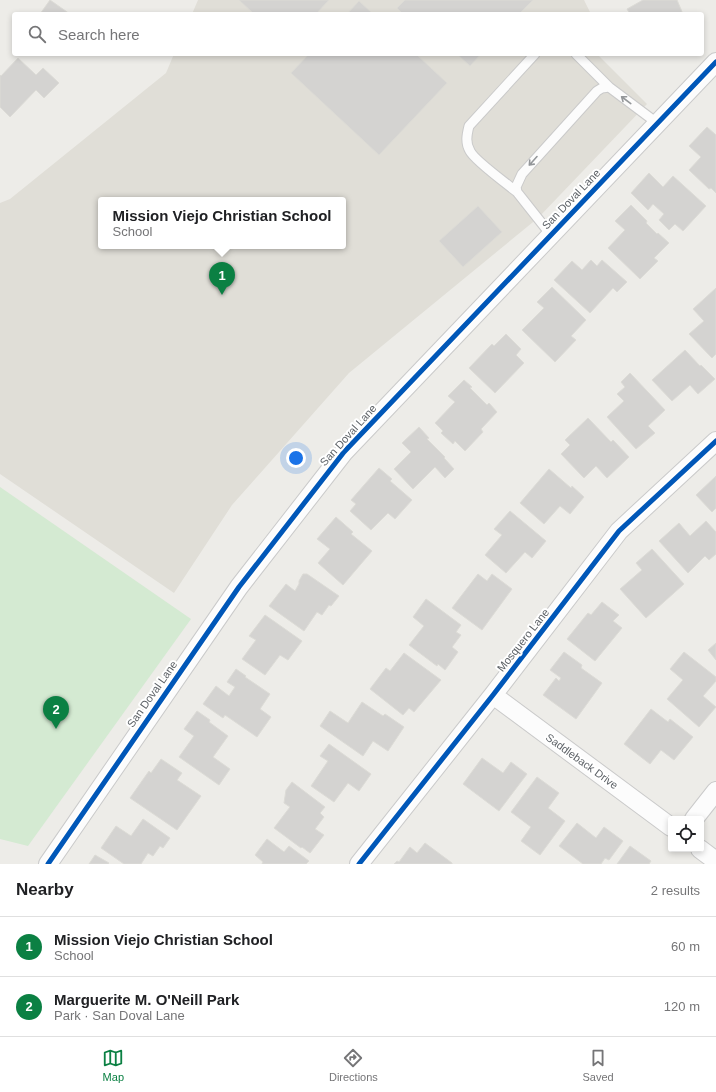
<!DOCTYPE html>
<meta charset="utf-8">
<style>
body{margin:0;font-family:Arial,sans-serif;background:#f6f6f6;color:#202124}
.controls{position:absolute;right:12px;bottom:12px;display:grid;overflow:hidden;border-radius:4px;box-shadow:0 2px 6px #0003}
.controls button{width:36px;height:36px;display:grid;place-items:center;padding:0;border:0;border-bottom:1px solid #e0e0e0;background:#fff;color:#202124;font:20px sans-serif}
.you{position:absolute;left:296px;top:458px;width:14px;height:14px;margin:-10px;border:3px solid #fff;border-radius:50%;background:#1a73e8;box-shadow:0 0 0 6px #1a73e833}
.badge{display:grid;place-items:center;width:26px;height:26px;border-radius:50%;background:#0b8043;color:#fff;font-size:13px;font-weight:700}
.pin{position:absolute;translate:-50% -33px;filter:drop-shadow(0 1px 2px #0008)}
.pin::after{content:'';position:absolute;top:21px;width:14px;height:12px;background:inherit;clip-path:polygon(0 0,100% 0,50% 100%)}
.popup{position:absolute;left:98px;top:197px;width:248px;height:52px;box-sizing:border-box;display:grid;place-content:center;border-radius:4px;background:#fff;filter:drop-shadow(0 1px 3px #0005);font-size:13px;white-space:nowrap;color:#757577}
.popup b{font-size:15px;color:#202124}
.popup::after{content:'';position:absolute;left:50%;top:100%;margin-left:-8px;border:8px solid transparent;border-top-color:#fff}
.list{margin:0;padding:0;list-style:none}
h2{display:flex;justify-content:space-between;align-items:center;height:52px;margin:0;padding:0 16px;font-size:17px}
h2 small{font-size:13px;font-weight:400;color:#757577}
.list li{display:grid;grid-template-columns:26px 1fr auto;gap:12px;align-items:center;box-sizing:border-box;height:60px;padding:0 16px;border-top:1px solid #e0e0e0}
.list b{display:block;font-size:15px;white-space:nowrap}
.list p{margin:0;font-size:13px;white-space:nowrap;color:#757577}
.list em{font-size:13px;font-style:normal;color:#757577}
.icon{flex:none;width:22px;height:22px;fill:none;stroke:currentColor;stroke-width:2;stroke-linecap:round;stroke-linejoin:round}
.map{position:relative;flex:none;width:716px;height:864px;overflow:hidden}
.search{position:absolute;background:#fff;box-shadow:0 2px 6px #0003;left:12px;right:12px;top:12px;height:44px;display:flex;align-items:center;gap:10px;box-sizing:border-box;padding:0 14px;border-radius:4px;color:#757577;font-size:15px}
.sheet{height:172px;background:#fff}
nav{display:flex;justify-content:space-around;align-items:center;box-sizing:border-box;height:56px;border-top:1px solid #e0e0e0;background:#fff;font-size:11px;color:#757577}
nav a{display:grid;justify-items:center;gap:2px}
nav .on{color:#0b8043}
.map>svg:first-child{display:block}
.education{fill:#e0ded7;fill-rule:evenodd}
.green{fill:#d4ead2}
.building{fill:#d4d3d1;stroke:#dcdbd6}
.lines{fill:none;stroke-linecap:round;stroke-linejoin:round}
.service-casing{stroke:#cacaca;stroke-width:11}
.minor-casing{stroke:#cacaca;stroke-width:20}
.service{stroke:#fcfcfc;stroke-width:9}
.minor{stroke:#fcfcfc;stroke-width:18}
.cycleway-casing{stroke:#fff;stroke-width:8}
.cycleway{stroke:#0057b8;stroke-width:5}
.oneway{stroke:#94979a}
.labels{text-anchor:middle;stroke-width:4;stroke-linejoin:round;paint-order:stroke}
.street-label{font-size:11px;fill:#5c6166;stroke:#fff}
</style>
<div class="map">
<svg width="716" height="864" viewBox="0 0 716 864">
<rect width="100%" height="100%" fill="#edece8"/>
<path class="education" d="M198,0h386l6,12 -2,2h-396z
M174,54h423l50,50 -109,114 -189,155 -117,132 -58,88 -174,-119v-271l10,-4 156,-126zM101,200h242v46h-242z"/>
<path class="green" d="M0,487l191,132 -163,227 -28,-7z"/>
<path class="building" d="M50,0l20,14h-30z
M239,0h90l-13,14h-62z
M405,0h128l-14,14h-116l-6,-6z
M643,0h34l6,14h-53l-3,-5z
M359,1l14,13h-26z
M309,54h107l31,29 -68,72 -88,-82z
M457,54h24l-11,12z
M18,58l18,17 7,-7 16,15 -15,15 -8,-8 -26,27 -10,-10v-32l1,1z
M707,127l9,8v58l-5,-5 -2,1 -20,-19 12,-13 -12,-11z
M649,173l14,14 10,-11 33,30 -23,25 -8,-7 -6,6 -10,-10 5,-6 -11,-10 -5,6 -17,-17z
M631,205l16,16 -1,2 11,11 1,-1 11,10 -15,15 4,3 -18,18 -32,-31 17,-18 -10,-9z
M478,206l24,26 -39,35 -24,-26z
M591,260l6,6 5,-6 25,22 -10,10 -4,-4 -23,25 -36,-33 18,-19 10,9z
M552,287l34,33 -15,16 5,4 -21,22 -33,-32 22,-22 -7,-6z
M716,288v66l-4,4 -23,-24 15,-13 -11,-12z
M506,334l15,15 -5,6 8,8 -29,30 -26,-25 23,-24 2,2z
M685,350l15,16 1,-1 14,14 -17,15 -8,-9 -18,16 -20,-21z
M630,373l35,37 -17,16 7,7 -19,16 -29,-32 17,-16 -7,-7 8,-7 -4,-5z
M464,380l8,7 -2,1 17,17 2,-2 8,9 -16,17 2,3 -18,19 -10,-10 -2,3 -12,-11 2,-2 -8,-8 20,-21 -7,-6z
M588,418l23,24 2,-2 16,17 -22,21 -11,-12 -12,12 -23,-24 9,-9 -5,-5z
M419,427l10,11 -2,1 18,18 -1,1 10,11 -9,9 -10,-11 -22,22 -19,-20 17,-17 -9,-9z
M379,468l13,11 -2,2 22,19 -17,19 -7,-6 -17,17 -21,-19 6,-7 -5,-4z
M549,469l22,19 1,-2 12,11 -14,17 -10,-8 -16,18 -24,-21z
M716,476v32l-4,4 -16,-17z
M510,511l36,30 -14,17 -7,-6 -19,21 -21,-18 17,-20 -8,-6z
M336,517l17,15 -2,2 21,17 -29,34 -25,-22 12,-14 -13,-10z
M706,521l10,11v22l-7,6 -4,-4 -17,17 -29,-32 20,-18 11,13z
M652,549l32,35 -38,34 -26,-29 22,-19 -6,-7z
M303,574h4l32,22 -8,10 -2,-1 -7,10 -5,-3 -13,19 -35,-25 17,-22 9,7 4,-7v-3z
M478,574l9,7 5,-7 20,15 -30,41 -30,-22z
M426,599l35,26 -5,7 5,3 -9,12 6,5 -13,18 -7,-6 -1,2 -28,-21 15,-19 -11,-9z
M602,602l17,13 -6,6 9,7 -27,33 -28,-22 21,-26 3,2z
M265,615l37,26 -14,19 -8,-5 -15,20 -23,-16 14,-19 -7,-4z
M716,643v17l-8,-10z
M564,652l18,13 -1,3 21,15 -26,36 -33,-24 13,-17 3,3 2,-3 -11,-8z
M684,652l32,25v4l-13,15 13,11 -17,20 -32,-28 16,-19 -13,-11z
M404,653l37,27 -27,32 -5,-4 -6,7 -33,-26 16,-21 4,3z
M236,669l10,7 -1,1 25,17 -10,15 11,8 -14,20 -32,-22 -2,3 -20,-14 13,-18 13,10 6,-9 -8,-5z
M362,702l21,14 2,-2 19,13 -16,24 -15,-10 -10,15 -43,-30 10,-15 18,12z
M651,709l17,13 2,-3 23,18 -19,23 -13,-10 -11,14 -26,-20z
M197,711l13,9 -1,2 19,14 -15,21 17,12 -11,16 -40,-28 15,-21 -10,-7z
M329,744l42,30 -12,17 -11,-8 -14,19 -23,-16 17,-25 -8,-5z
M482,758l21,15 8,-11 16,12 -28,37 -36,-27z
M161,759l21,14 -5,7 24,16 -24,34 -47,-32 19,-27 2,2z
M537,777l22,16 -11,15 17,13 -25,34 -19,-14 10,-14 -20,-15z
M292,782l33,25 -5,6 4,4 -9,12 9,6 -14,18 -8,-6 -1,1 -27,-20 16,-21 -6,-4 2,-13z
M143,819l27,19 -7,10 -3,-2 -7,10 -5,-3 -7,11h-17l-23,-16 15,-22 15,10z
M577,823l19,15 8,-11 19,14 -14,19 -4,-2 -4,6h-18l-24,-18z
M267,839l17,13 5,-6 20,15 -3,3h-44l1,-2 -8,-7z
M425,843l27,20v1h-58l3,-3 2,1 11,-15 7,6z
M630,846l21,15 -2,3h-32z
M95,855l14,8 -1,1h-19z"/>
<g class="lines">
<defs>
<path id="service" d="M576,54l33,33
M517,192c-10,-8 -43,-32 -47,-41 -5,-8 -3,-17 -1,-25l66,-72
M551,235l-34,-43 -1,-5 6,-13 75,-83 5,-3 7,-1 48,36"/>
<path id="minor" d="M493,695l178,132
M694,819l22,-28
M700,849l16,12
M48,864l191,-277 105,-135 372,-390
M359,864l134,-169 126,-164 97,-90"/>
</defs>
<use href="#service" class="service-casing"/>
<use href="#minor" class="minor-casing"/>
<use href="#service" class="service"/>
<use href="#minor" class="minor"/>
<defs>
<path id="cycleway" d="M48,864l191,-277 105,-135 372,-390
M359,864l134,-169 126,-164 97,-90"/>
</defs>
<use href="#cycleway" class="cycleway-casing"/>
<use href="#cycleway" class="cycleway"/>
</g>
<defs><path id="oneway-shaft" d="M-6 0H5M1.5-3L5.5 0L1.5 3" fill="none" stroke-width="1.6" stroke-linecap="round" stroke-linejoin="round"/></defs>
<g class="oneway">
<use href="#oneway-shaft" transform="translate(626 100) rotate(-143)"/>
<use href="#oneway-shaft" transform="translate(533 161) rotate(132)"/>
</g>
<g class="labels">
<g class="street-label">
<text transform="translate(571 199) rotate(-46)" y="4">San Doval Lane</text>
<text transform="translate(348 435) rotate(-48)" y="4">San Doval Lane</text>
<text transform="translate(523 640) rotate(-52)" y="4">Mosquero Lane</text>
<text transform="translate(152 694) rotate(-55)" y="4">San Doval Lane</text>
<text transform="translate(582 761) rotate(36)" y="4">Saddleback Drive</text>
</g>
</g>
</svg>
<div class="controls">
<button><svg class="icon" aria-label="locate" viewBox="0 0 24 24"><circle cx="12" cy="12" r="6"/><path d="M12 2v4M12 18v4M2 12h4M18 12h4"/></svg></button>
</div>
<div class="you"></div>
<div class="pin badge" style="left:222px;top:295px">1</div>
<div class="popup"><b>Mission Viejo Christian School</b>School</div>
<div class="pin badge" style="left:56px;top:729px">2</div>
<div class="search"><svg class="icon" aria-label="search" viewBox="0 0 24 24"><circle cx="10" cy="10" r="6"/><path d="M15 15l6 6"/></svg>Search here</div>
</div>
<section class="sheet">
<h2>Nearby<small>2 results</small></h2>
<ul class="list">
<li><span class="badge">1</span><div><b>Mission Viejo Christian School</b><p>School</p></div><em>60 m</em></li>
<li><span class="badge">2</span><div><b>Marguerite M. O'Neill Park</b><p>Park · San Doval Lane</p></div><em>120 m</em></li>
</ul>
</section>
<nav>
<a class="on"><svg class="icon" aria-label="map" viewBox="0 0 24 24"><path d="M3 6l6-2 6 2 6-2v14l-6 2-6-2-6 2zM9 4v14M15 6v14"/></svg>Map</a>
<a><svg class="icon" aria-label="directions" viewBox="0 0 24 24"><path d="M12 3l9 9-9 9-9-9zM9 14v-3h6M13 9l2 2-2 2"/></svg>Directions</a>
<a><svg class="icon" aria-label="saved" viewBox="0 0 24 24"><path d="M7 4h10v16l-5-4-5 4z"/></svg>Saved</a>
</nav>
